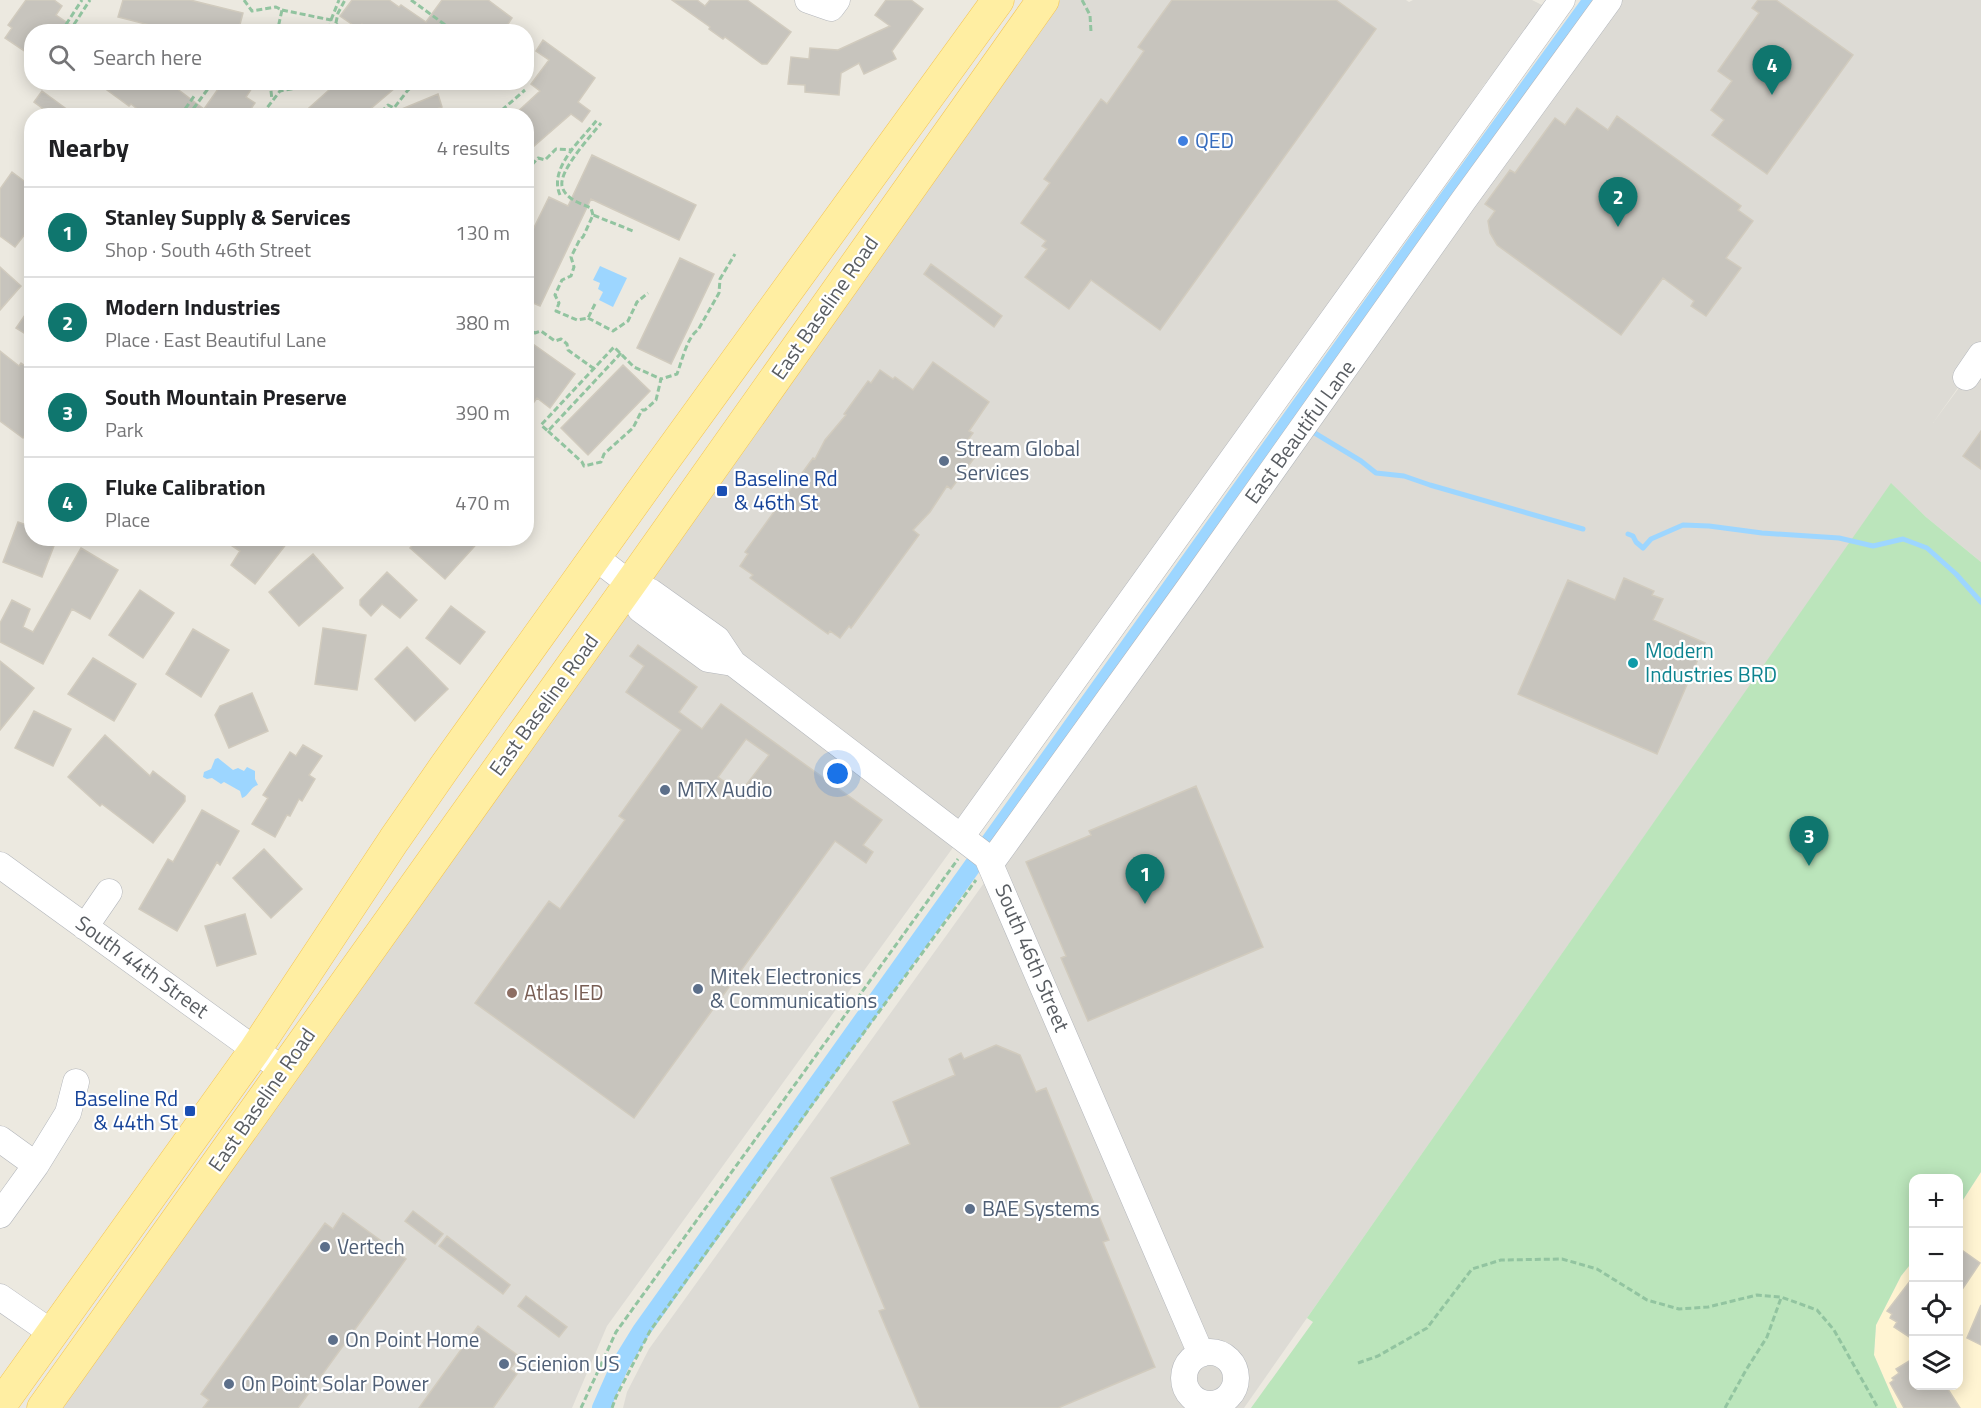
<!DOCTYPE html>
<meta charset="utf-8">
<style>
body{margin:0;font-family:"Titillium Web",sans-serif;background:#f6f6f6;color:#202124}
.controls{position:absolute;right:18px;bottom:18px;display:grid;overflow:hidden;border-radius:12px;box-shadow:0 3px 15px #0003}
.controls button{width:54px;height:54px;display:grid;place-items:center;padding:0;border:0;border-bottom:2px solid #e0e0e0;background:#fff;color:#202124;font:30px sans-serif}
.you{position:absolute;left:838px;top:774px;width:21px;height:21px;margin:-15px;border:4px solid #fff;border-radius:50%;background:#1a73e8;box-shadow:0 0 0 9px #1a73e833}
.badge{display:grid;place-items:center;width:39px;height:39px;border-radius:50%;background:#0f766e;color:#fff;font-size:20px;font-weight:700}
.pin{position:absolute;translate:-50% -50px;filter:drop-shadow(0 2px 3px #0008)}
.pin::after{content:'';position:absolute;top:32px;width:21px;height:18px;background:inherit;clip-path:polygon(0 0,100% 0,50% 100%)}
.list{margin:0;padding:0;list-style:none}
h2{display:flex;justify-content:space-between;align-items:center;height:78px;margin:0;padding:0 24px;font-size:26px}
h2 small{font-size:20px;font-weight:400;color:#757577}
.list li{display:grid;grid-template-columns:39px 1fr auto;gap:18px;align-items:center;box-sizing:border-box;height:90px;padding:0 24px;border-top:2px solid #e0e0e0}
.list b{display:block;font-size:22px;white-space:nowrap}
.list p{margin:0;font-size:20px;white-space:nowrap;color:#757577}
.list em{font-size:20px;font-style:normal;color:#757577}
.icon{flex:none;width:33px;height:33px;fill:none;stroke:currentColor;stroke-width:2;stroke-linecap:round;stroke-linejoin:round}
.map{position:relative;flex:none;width:1981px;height:1408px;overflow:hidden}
.search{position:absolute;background:#fff;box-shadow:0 3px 15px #0003;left:24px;top:24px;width:510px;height:66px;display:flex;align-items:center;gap:15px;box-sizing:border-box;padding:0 21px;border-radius:24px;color:#757577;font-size:22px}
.panel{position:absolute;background:#fff;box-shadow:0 3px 15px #0003;left:24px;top:108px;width:510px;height:438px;border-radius:24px}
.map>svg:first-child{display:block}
.commercial{fill:#fff4d2}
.industrial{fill:#dddbd5}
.green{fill:#bbe5bb}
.water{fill:#9dd6ff}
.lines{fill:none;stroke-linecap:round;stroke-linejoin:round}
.stream{stroke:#9dd6ff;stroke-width:5}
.canal{stroke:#9dd6ff;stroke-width:18}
.building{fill:#c7c4bd;stroke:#d1cbbe;stroke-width:1.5;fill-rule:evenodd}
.minor-casing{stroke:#b3b6bb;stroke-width:27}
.major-casing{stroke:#f5c450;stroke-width:33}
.path{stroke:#92c4a0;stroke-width:3;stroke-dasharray:6 3;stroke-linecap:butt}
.minor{stroke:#fff;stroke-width:26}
.major{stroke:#ffeea2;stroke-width:32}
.shop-dot{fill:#3f7fe0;stroke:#fff;stroke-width:2}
.service-dot{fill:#5c6f8a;stroke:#fff;stroke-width:2}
.transit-dot{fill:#1a4fb4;stroke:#fff;stroke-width:2}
.culture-dot{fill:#0f9aa8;stroke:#fff;stroke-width:2}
.education-dot{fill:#8d6e63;stroke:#fff;stroke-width:2}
.labels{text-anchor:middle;stroke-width:4.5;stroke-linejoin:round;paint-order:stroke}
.shop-label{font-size:21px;fill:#366cbe;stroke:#fff;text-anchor:start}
.street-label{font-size:21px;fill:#595d62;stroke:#fff}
.service-label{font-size:21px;fill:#4e5e75;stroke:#fff;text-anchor:start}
.transit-label{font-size:21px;fill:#164399;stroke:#fff;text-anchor:start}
.culture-label{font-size:21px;fill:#0d838f;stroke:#fff;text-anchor:start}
.education-label{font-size:21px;fill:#785e54;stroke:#fff;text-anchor:start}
</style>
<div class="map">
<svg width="1981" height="1408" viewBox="0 0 1981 1408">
<rect width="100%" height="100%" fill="#ece9e0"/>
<path class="commercial" d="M1981,1172v236h-84l-23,-53 2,-30 25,-49 12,-15 1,125h44l1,-180z"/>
<path class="industrial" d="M1060,0h346l3,2 4,-2h119l14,7 -63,79 -278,413 -598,827 -35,82h-510z
M1619,0h362v355l-48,68 48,-65v204l-55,-45 -35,-33 -647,924h-621l4,-16 22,-43z"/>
<path class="green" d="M1891,483l35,34 55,45v610l-22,34 -1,-28h-44l-1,83 -12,15 -25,49 -2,30 23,53h-646l62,-86 -6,-4z"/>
<path class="water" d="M600,266l27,12 -14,29 -14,-7 4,-8 -5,-3 2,-6 -7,-3z
M218,758l15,12 5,-2 6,3 3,-4 8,4v8l3,6c-8,2 -9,11 -16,13l-2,-7 -16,-9 -3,2 -9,-6 -5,1 -4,-2 1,-5 7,-3 4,-10z"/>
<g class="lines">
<path class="stream" d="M1313,432l48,29 15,12 28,3 26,9 153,44
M1628,534l5,2 3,6 7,6 8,-9 32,-14 26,1 53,7 77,5 34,8 30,-7 24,9 29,26 25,28"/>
<path class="canal" d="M601,1408l19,-43 21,-34 801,-1124 150,-207"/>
</g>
<path class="building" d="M26,0h28l8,6 -6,9 25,17h-49v24l-27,-18 7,-10 -4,-3z
M123,0h67l53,13 -5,19h-61l-59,-15z
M352,0h37l10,7 2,-2 25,17 16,-22h46l24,18 -9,14h-131l-10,-8 -3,5 -19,-13z
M672,0h25l8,6 5,-6h37l44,32 -24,32h-5l-37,-27 -2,2 -14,-10 1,-2z
M886,0h25l12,9 -31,42 4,8 -32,15 -5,-11 -18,10 -2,22 -34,-3v-7l-17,-1 3,-27 18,2 1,-11 28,2 52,-24 -15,-11z
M1172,0h164l40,29 -216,301 -69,-50 -22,29 -44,-32 22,-28 -5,-3 4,-5 -25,-18 29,-40 -6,-4 57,-80 6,5 37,-53 -6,-4z
M1758,0h18l77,55 -86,119 -55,-39 12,-15 -13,-10 21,-29 -14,-10 41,-58 -7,-5z
M543,40l52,38 -17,24 12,9 -8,11 -11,-8 -45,39v-37h-13l27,-25 -9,-7 18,-24 -13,-9z
M96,82h72l36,27 19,-27h33l-10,15 9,6 -9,13h-100l-15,-12 -2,2z
M338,82h64l-40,34h-62z
M42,91l34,25h-23l-19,-14z
M438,94l4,13 -23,9h-34z
M1577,108l31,22 9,-14 124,90 -3,4 15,11 -27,37 15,10 -35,48 -15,-10 3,-5 -31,-23 -42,57 -124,-90 -7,-12 -2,-12 7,-10 -10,-7 25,-34 5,3 40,-55 10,7z
M592,155l104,50 -17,35 -88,-41 -51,107 -14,-6v-56l23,-47 19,9z
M12,172l20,15v38l-17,22 -15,-11v-47z
M680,258l34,16 -43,90 -34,-16z
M931,264l71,52 -8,11 -70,-53z
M0,267l21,19 -21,24z
M32,305v33l-16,-10z
M526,339l49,35 -25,34 -13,-10 -11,15z
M0,351l19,15 2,-3 11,8v55l-9,12 -23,-17z
M933,362l56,40 -20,29 4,2 -11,15 13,9 -24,32 -4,-3 -17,26 -17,18 6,5 -68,93 -2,-2 -9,12 -10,-7 -2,3 -78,-56 3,-3 -13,-9 8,-12 -3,-2 68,-94 2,1 10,-19 21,-25 -2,-1 24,-33 3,2 9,-13 13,9 2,-2 18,13z
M623,365l27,26 -62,64 -27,-27z
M1981,431v38l-18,-13z
M18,522l14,5v11h25l-15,39 -39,-15z
M220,538h71l-36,46 -24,-19 9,-14z
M419,538h63l-37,41 -35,-31z
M81,548l37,22 -28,49 -18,-10 -29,55 -43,-22v-19l12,-23 18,9 -7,18 10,5z
M313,554l30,34 -44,38 -30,-34z
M387,572l30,28 -17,18 -18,-14 -11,12 -11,-11v-5z
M1624,578l30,13 -2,4 11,4 -10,21 52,23 -48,111 -139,-60 50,-114 47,20z
M140,590l34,23 -31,45 -34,-23z
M451,606l34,26 -25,32 -34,-26z
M323,628l43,7 -9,55 -42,-6z
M193,629l36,21 -28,47 -35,-23z
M638,645l59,42 -18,25 23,17 19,-25 161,116 -19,25 10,7 -7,11 -31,-22 -201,277 -159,-115 74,-102 11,8 65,-89 -6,-4 62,-86 -55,-38 18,-26 -14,-10zM746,739l23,16 -29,38 -22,-16z
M407,647l41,42 -33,32 -40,-42z
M93,658l43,26 -22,37 -46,-27z
M0,661l34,27 -34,42z
M252,693l16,38 -39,17 -14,-33 5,-9z
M34,711l37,18 -18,37 -38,-18z
M105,735l45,41 3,-5 32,25v5l-32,42 -51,-39 -2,2 -32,-29z
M303,745l19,11 -13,19 6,4 -13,22 -3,-2 -9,17 -3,-1 -12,22 -23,-13 16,-26 -5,-3 27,-43 6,4z
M1196,786l67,161 -175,74 -27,-63 5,-2 -40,-94 65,-27 -2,-4z
M202,810l37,21 -19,34 -3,-3 -40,69 -38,-22 29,-50 5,3z
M264,849l38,40 -31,29 -38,-40z
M245,914l11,40 -39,12 -12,-40z
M996,1045l24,10 16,37 10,-4 63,152 -6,2 52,125 -97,41h-138l-41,-97 6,-2 -54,-131 79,-34 -17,-42 62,-27 -6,-16 12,-6 3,6z
M413,1211l30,23 -8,10 -30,-23z
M343,1213l63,46 -108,149h-95l6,-8 -8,-6 124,-171 8,6z
M447,1236l63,49 -7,9 -64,-48z
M1959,1248l21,15 -21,31z
M1914,1276v64l-20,-13 3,-5 -7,-4 2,-4 -5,-3z
M526,1296l41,31 -8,10 -41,-31z
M1981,1305v40l-14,-7z
M478,1326l42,31 -10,12 7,5 -24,34h-74z
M1914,1358v28h32l14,22h-56l-14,-25 4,-3 -2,-2 7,-5 -3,-4z"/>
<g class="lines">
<defs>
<path id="minor" d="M808,0l23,8 6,-8
M1966,377l15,-22
M595,557l35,27 21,8 66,47 16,24 254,194 214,497
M630,584l10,25 68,50 25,4
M961,837l601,-837
M991,863l198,-275 274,-387 146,-201
M0,865l283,205
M85,927l24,-35
M0,1139l36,26
M0,1215l36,-50 32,-52 8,-31
M0,1297l52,36
M1184 1378a26 26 0 1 1 52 0a26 26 0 1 1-52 0Z"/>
<path id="major" d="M0,1406l255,-356 139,-210 50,-72 216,-302 338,-466
M43,1408l587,-824 413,-584"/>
</defs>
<use href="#minor" class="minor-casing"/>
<use href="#major" class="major-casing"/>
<path class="path" d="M244,0l8,11 24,-4 6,3 -4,18
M411,0l44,32
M1082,0l8,15 1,17
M282,10l49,10 -2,12
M331,20l8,-20
M336,24l11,8
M61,32l21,-32
M69,32l21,-32
M334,32l4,-19 7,-13
M82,82l7,6
M270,82l2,18
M407,82l1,8
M381,112l7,-7 6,3 14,-18 10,-8
M180,116l15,-21
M188,116l25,-34
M267,116v-8l13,-17 34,-6 2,-3
M495,116l30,-26
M526,181l1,-11 11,-12 7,2 11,-11 17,1
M560,195c-12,-27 22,-56 37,-75
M593,215l-2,-7c-11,-5 -26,-9 -29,-22 -3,-16 29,-50 39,-63
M595,304l-7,14 -11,2 -21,-9 3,-8 -4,-8 7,-15 9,-4 3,-9 -3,-10 9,-18 3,-2 10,-22 40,16
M588,318l25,13 15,-10 9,-19 11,-9
M526,327l9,6 6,-2 14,10 6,-2 6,5 1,6 25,18
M621,353l-73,78 -7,-6 73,-78 20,20 27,12
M548,431l34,31 2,4 17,-4 3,-8 29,-26 9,-18h3l11,-10 5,-21 16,-5c5,-13 10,-37 21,-44l21,-37 1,-14 15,-25
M1358,1363l20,-7 49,-28 45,-59 29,-9 61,-1 35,10 50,31 32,9 29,-2 49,-12 24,2 36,13 17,20 44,78
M581,1408l35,-76 342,-473
M612,1408l4,-11 34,-66 220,-307 106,-144
M1725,1408l21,-38 21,-33 14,-39"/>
<use href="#minor" class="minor"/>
<use href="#major" class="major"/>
</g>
<circle class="shop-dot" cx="1183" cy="141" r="6"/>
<g class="service-dot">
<circle cx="944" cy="461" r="6"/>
<circle cx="665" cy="790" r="6"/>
<circle cx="698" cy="989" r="6"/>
<circle cx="970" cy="1209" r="6"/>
<circle cx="325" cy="1247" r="6"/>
<circle cx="333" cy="1340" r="6"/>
<circle cx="504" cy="1364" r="6"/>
<circle cx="229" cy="1384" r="6"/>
</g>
<g class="transit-dot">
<rect x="716" y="485" width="12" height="12" rx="3"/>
<rect x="184" y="1105" width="12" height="12" rx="3"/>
</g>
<circle class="culture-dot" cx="1633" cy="663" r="6"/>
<circle class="education-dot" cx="512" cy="993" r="6"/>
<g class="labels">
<g class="shop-label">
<text x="1195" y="148">QED</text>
</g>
<g class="street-label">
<text transform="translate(825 308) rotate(-55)" y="7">East Baseline Road</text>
<text transform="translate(1300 432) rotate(-54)" y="7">East Beautiful Lane</text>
<text transform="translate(544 705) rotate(-54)" y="7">East Baseline Road</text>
<text transform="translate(1032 958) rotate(67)" y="7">South 46th Street</text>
<text transform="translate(142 967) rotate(36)" y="7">South 44th Street</text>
<text transform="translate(262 1100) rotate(-55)" y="7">East Baseline Road</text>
</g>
<g class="service-label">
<text x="956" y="456">Stream Global<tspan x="956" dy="24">Services</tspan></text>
<text x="677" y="797">MTX Audio</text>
<text x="710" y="984">Mitek Electronics<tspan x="710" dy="24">&amp; Communications</tspan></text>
<text x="982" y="1216">BAE Systems</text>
<text x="337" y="1254">Vertech</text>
<text x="345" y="1347">On Point Home</text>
<text x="516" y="1371">Scienion US</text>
<text x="241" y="1391">On Point Solar Power</text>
</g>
<g class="transit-label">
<text x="734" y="486">Baseline Rd<tspan x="734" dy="24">&amp; 46th St</tspan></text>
<text x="178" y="1106" text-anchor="end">Baseline Rd<tspan x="178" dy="24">&amp; 44th St</tspan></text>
</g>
<g class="culture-label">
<text x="1645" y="658">Modern<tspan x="1645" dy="24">Industries BRD</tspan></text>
</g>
<g class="education-label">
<text x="524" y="1000">Atlas IED</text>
</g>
</g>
</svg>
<div class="controls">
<button>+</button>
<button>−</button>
<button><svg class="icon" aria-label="locate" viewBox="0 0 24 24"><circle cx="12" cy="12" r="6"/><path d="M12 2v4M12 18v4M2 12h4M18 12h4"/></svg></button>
<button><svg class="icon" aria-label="layers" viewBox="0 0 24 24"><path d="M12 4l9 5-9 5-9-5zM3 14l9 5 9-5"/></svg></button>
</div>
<div class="you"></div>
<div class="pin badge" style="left:1145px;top:904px">1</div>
<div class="pin badge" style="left:1618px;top:227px">2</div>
<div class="pin badge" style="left:1809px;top:866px">3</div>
<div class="pin badge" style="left:1772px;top:95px">4</div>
<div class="search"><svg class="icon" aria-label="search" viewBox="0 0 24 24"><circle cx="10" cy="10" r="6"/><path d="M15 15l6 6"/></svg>Search here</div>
<section class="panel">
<h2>Nearby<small>4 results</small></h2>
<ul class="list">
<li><span class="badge">1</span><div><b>Stanley Supply &amp; Services</b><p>Shop · South 46th Street</p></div><em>130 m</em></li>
<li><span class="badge">2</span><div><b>Modern Industries</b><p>Place · East Beautiful Lane</p></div><em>380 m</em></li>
<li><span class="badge">3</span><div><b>South Mountain Preserve</b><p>Park</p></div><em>390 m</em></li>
<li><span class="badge">4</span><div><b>Fluke Calibration</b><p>Place</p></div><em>470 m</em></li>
</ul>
</section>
</div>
